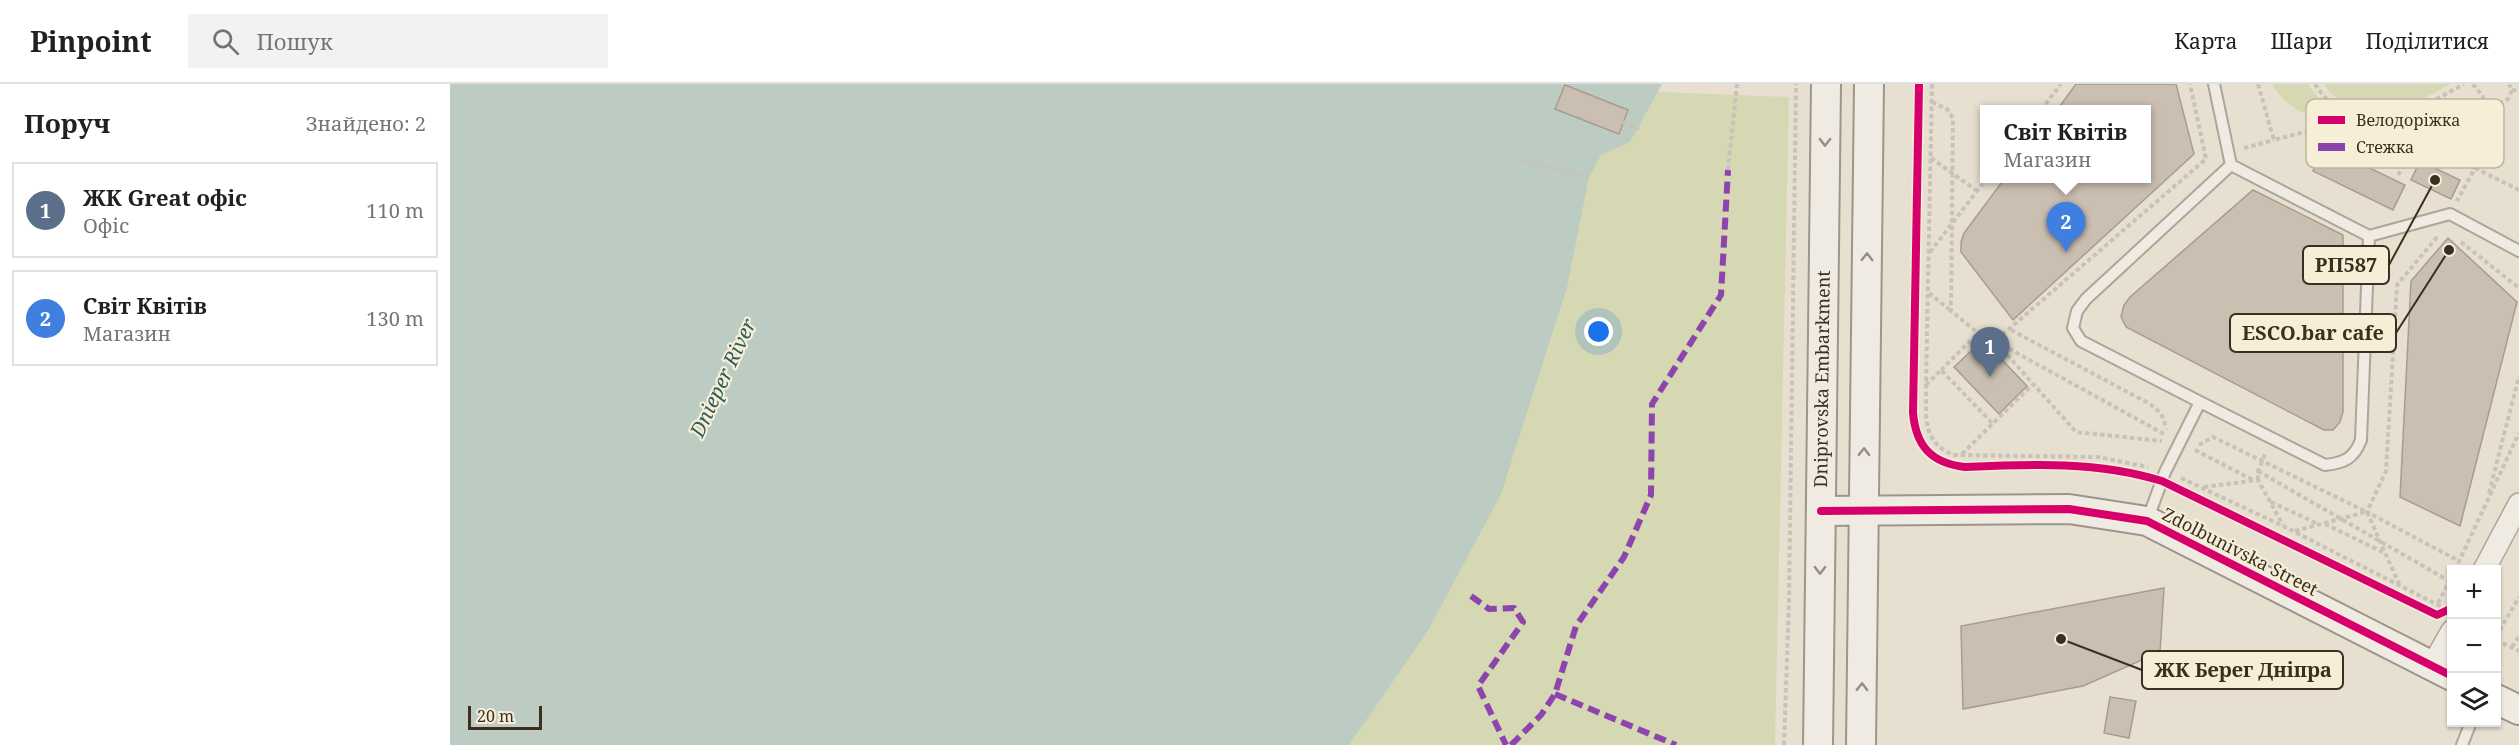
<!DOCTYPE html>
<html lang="uk">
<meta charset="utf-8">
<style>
body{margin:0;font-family:"Noto Serif",serif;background:#f2f2f2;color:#202124}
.controls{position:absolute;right:18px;bottom:18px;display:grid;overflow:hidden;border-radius:0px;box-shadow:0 2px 4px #0004}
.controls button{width:54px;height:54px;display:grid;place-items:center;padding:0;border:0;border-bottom:2px solid #e0e0e0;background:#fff;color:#202124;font:30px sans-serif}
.scale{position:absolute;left:18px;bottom:15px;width:74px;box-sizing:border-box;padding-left:6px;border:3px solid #3d2e20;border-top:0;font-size:16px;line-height:21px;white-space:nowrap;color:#3d2e20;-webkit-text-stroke:4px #f7eed8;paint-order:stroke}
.you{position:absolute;left:1149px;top:248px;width:21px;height:21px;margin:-15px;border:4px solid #fff;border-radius:50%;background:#1a73e8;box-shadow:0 0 0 9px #1a73e833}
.badge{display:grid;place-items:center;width:39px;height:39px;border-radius:50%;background:#db2777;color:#fff;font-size:20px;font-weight:700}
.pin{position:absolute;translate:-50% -50px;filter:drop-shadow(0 2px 3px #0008)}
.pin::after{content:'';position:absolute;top:32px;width:21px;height:18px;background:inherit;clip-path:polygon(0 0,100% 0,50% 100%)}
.popup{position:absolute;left:1530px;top:21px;width:171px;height:78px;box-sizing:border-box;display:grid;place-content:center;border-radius:0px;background:#fff;filter:drop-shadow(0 2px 4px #0005);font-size:20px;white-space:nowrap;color:#757577}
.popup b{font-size:22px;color:#202124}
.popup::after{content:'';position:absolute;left:50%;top:100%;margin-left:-12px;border:12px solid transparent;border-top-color:#fff}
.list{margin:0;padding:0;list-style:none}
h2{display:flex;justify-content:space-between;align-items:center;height:78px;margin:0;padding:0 24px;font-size:26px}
h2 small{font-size:20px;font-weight:400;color:#757577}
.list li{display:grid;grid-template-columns:39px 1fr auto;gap:18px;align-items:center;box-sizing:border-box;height:96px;margin:0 12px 12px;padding:0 12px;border:2px solid #e0e0e0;border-radius:0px}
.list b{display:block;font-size:22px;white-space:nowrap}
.list p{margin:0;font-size:20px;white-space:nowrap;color:#757577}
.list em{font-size:20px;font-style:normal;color:#757577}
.icon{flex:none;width:33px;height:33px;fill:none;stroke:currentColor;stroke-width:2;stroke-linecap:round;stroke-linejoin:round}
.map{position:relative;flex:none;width:2069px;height:661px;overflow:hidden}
header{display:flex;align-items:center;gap:36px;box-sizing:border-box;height:84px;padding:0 30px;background:#fff;border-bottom:2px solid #e0e0e0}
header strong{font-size:28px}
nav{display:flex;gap:33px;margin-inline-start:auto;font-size:21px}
.search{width:420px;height:54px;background:#f2f2f2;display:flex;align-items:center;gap:15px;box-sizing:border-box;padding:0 21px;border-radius:0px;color:#757577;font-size:22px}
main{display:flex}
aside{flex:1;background:#fff}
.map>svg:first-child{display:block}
.green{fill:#d6d7b3}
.water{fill:#bcccc2}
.building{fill:#cbbfb2;stroke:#a89c90;stroke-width:1.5}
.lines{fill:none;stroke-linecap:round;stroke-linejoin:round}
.lane-casing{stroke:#ada599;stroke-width:14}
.street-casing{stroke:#ada599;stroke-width:24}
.secondary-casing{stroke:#9c958a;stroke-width:32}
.path{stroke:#c8c2b9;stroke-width:4;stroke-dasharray:4.5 3;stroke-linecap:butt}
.lane{stroke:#efebe3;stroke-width:10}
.street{stroke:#efebe3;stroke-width:21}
.secondary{stroke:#efebe3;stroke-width:28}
.quiet{stroke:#8e44ad;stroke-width:6;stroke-dasharray:12 6;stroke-linecap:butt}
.cycleway-casing{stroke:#f7eed8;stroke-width:11}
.cycleway{stroke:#d6006c;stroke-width:8}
.oneway{stroke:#968c82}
.labels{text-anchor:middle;stroke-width:4.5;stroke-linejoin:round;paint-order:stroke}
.street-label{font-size:18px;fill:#3d2e20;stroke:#f7eed8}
.water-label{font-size:20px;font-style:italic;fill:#2f5d5a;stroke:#f7eed8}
.key{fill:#f7eed8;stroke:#bfb4a1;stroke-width:1.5}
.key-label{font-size:16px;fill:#3d2e20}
.leader{fill:none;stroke:#3d2e20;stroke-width:2}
.callout-dot{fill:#3d2e20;stroke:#f7eed8;stroke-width:2}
.callout{fill:#f7eed8;stroke:#3d2e20;stroke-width:2}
.callout-label{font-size:20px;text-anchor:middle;font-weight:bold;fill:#3d2e20}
</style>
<header>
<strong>Pinpoint</strong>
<div class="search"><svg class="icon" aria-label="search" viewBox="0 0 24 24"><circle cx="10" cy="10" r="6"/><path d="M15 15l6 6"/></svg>Пошук</div>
<nav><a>Карта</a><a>Шари</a><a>Поділитися</a></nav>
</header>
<main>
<aside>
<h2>Поруч<small>Знайдено: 2</small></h2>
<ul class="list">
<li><span class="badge" style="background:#5c6f8a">1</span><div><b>ЖК Great офіс</b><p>Офіс</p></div><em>110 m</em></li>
<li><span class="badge" style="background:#3f7fe0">2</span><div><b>Світ Квітів</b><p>Магазин</p></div><em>130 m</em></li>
</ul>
</aside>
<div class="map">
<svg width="2069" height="661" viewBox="0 0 2069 661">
<rect width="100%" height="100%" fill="#e7e0d1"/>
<path class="green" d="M1206,0l3,8 130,5 -14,648h-644z
M1822,0h36l7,10 24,22c-29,5 -52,-7 -67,-32z
M1874,0h126c-36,22 -97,45 -126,0z"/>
<path class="water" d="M0,0h1212l-32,58 -29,13 -12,22 -22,110 -66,207 -72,135 -80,116h-899z"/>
<path class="building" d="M1626,0h100l18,70 -181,166 -52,-68v-10l3,-9 41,-55h142v-68h-90z
M1115,1l63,25 -9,24 -64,-25z
M1874,62l81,39 -12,25 -80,-39z
M1970,77l40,19 -9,19 -40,-19z
M1803,106l90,45v177l-3,10 -7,8h-9l-198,-103 -5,-10 3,-12 6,-8z
M1998,154l69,64 -57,224 -60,-29 11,-216z
M1533,256l44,46 -28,28 -45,-47z
M1714,504l-4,64 -77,34 -120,23 -2,-83z
M1660,613l26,4 -7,37 -25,-5z"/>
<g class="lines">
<defs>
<path id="lane" d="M1764,0l17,81 138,71 81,-22 69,37
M1750,318l125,63c20,-2 29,-7 36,-25l8,-204
M1697,437l18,-49 35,-70 -119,-61 -8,-13 4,-17 9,-12 145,-134
M2012,661l9,-23"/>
<path id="street" d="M2034,486l35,-66
M1982,582l20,-35"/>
<g id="secondary">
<path d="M1371,427l248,-2 78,12 305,155"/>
<path d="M2046,615l23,11"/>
<path id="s1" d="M1368,661l8,-661"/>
<path d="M1411,661l8,-661"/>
</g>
</defs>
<use href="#lane" class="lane-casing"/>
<use href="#street" class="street-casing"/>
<use href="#secondary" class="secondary-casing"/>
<path class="path" d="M1482,0l-6,301c1,31 -6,55 27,70l145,2 50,10
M1808,0l16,56 79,-21
M1865,0c13,21 34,34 58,37l102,47 -18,33
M2062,6l7,1
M1482,18l15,7 6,9 -2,193 27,22 17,8 81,91 86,9
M1979,20l7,20 26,38 24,-51 -3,-14 -10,-13
M1132,22l20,7
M1591,26l20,-26
M2036,27l22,-12 4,-9 -3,-6
M1923,37l44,-11 47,-26
M1173,38l16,7
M1794,64l30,-8
M1481,74l46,33
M1064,75l75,18
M2025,84l44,22
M1278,86l9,-86
M1948,91l21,-33 22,-10
M1987,153l-40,48 -11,186 -19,41 92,49
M2011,158l58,46
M1480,168l57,-74
M1479,209l21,17
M1561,246l139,74c10,7 14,13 16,25
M1491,286l37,-37
M1476,301l15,-15 52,54
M1714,350l-169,-93 211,-182 -16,-75
M1749,361l14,-8 154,75 32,72
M1745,366l58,30
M1512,370l70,-69
M1808,387l191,110
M1731,394l102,48 163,83
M1808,396v-9l8,-19
M1754,403l54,-7 25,45
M2039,409l30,-117
M1821,418l47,22
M1875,440l60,29
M1845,447l71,-19
M2005,486l64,-137
M1988,519l14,-27
M2046,553l23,-40
M2046,556l23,11
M2062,563l7,-11
M1334,661l5,-144 7,-517"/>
<use href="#lane" class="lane"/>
<use href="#street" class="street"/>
<use href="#secondary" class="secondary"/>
<path class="quiet" d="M1021,512l18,13 25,-1 9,14 -45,64 28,59
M1105,610l121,51
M1061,661l30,-30 14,-21 21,-68 48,-69 27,-62 1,-91 69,-109 7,-125"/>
<defs>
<path id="cycleway" d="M1469,0l-6,329c3,33 18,50 52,54 67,-3 133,-6 197,14l275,134 15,-7
M1371,427l248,-2 78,12 305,155"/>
</defs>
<use href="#cycleway" class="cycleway-casing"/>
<use href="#cycleway" class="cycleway"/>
</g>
<defs><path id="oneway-chevron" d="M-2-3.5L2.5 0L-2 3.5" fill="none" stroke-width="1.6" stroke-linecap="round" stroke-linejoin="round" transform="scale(1.5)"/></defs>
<g class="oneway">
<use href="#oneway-chevron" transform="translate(1375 58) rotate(91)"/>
<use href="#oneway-chevron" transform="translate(1417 173) rotate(-89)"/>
<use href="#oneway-chevron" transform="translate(1414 368) rotate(-89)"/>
<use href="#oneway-chevron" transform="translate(1370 486) rotate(91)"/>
<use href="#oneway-chevron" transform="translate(1412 603) rotate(-89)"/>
</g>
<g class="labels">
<g class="street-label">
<text dy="6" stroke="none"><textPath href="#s1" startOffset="366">Dniprovska Embarkment</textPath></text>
<text transform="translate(1790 468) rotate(27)" y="6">Zdolbunivska Street</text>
</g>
<g class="water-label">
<text transform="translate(273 294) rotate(-65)" y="7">Dnieper River</text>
</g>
</g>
<rect x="1856" y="15" width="198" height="69" rx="9" class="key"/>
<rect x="1868" y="32" width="27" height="8" fill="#d6006c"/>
<rect x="1868" y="59" width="27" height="8" fill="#8e44ad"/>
<g class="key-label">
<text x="1906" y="42">Велодоріжка</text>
<text x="1906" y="69">Стежка</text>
</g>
<path class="leader" d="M1985 96L1939 181M1999 166L1946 249M1611 555L1692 586"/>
<g class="callout-dot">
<circle cx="1985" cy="96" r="6"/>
<circle cx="1999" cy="166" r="6"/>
<circle cx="1611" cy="555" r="6"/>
</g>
<g class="callout">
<rect x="1853" y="162" width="86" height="38" rx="6"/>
<rect x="1780" y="230" width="166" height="38" rx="6"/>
<rect x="1692" y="567" width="201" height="38" rx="6"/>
</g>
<g class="callout-label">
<text x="1896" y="188">РП587</text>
<text x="1863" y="256">ESCO.bar cafe</text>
<text x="1793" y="593">ЖК Берег Дніпра</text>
</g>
</svg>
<div class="controls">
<button>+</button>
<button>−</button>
<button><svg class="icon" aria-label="layers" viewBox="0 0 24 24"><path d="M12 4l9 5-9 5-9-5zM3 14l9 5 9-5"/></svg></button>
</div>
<div class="scale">20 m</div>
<div class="you"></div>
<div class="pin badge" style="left:1540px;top:293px;background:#5c6f8a">1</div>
<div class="pin badge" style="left:1616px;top:168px;background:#3f7fe0">2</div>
<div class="popup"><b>Світ Квітів</b>Магазин</div>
</div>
</main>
